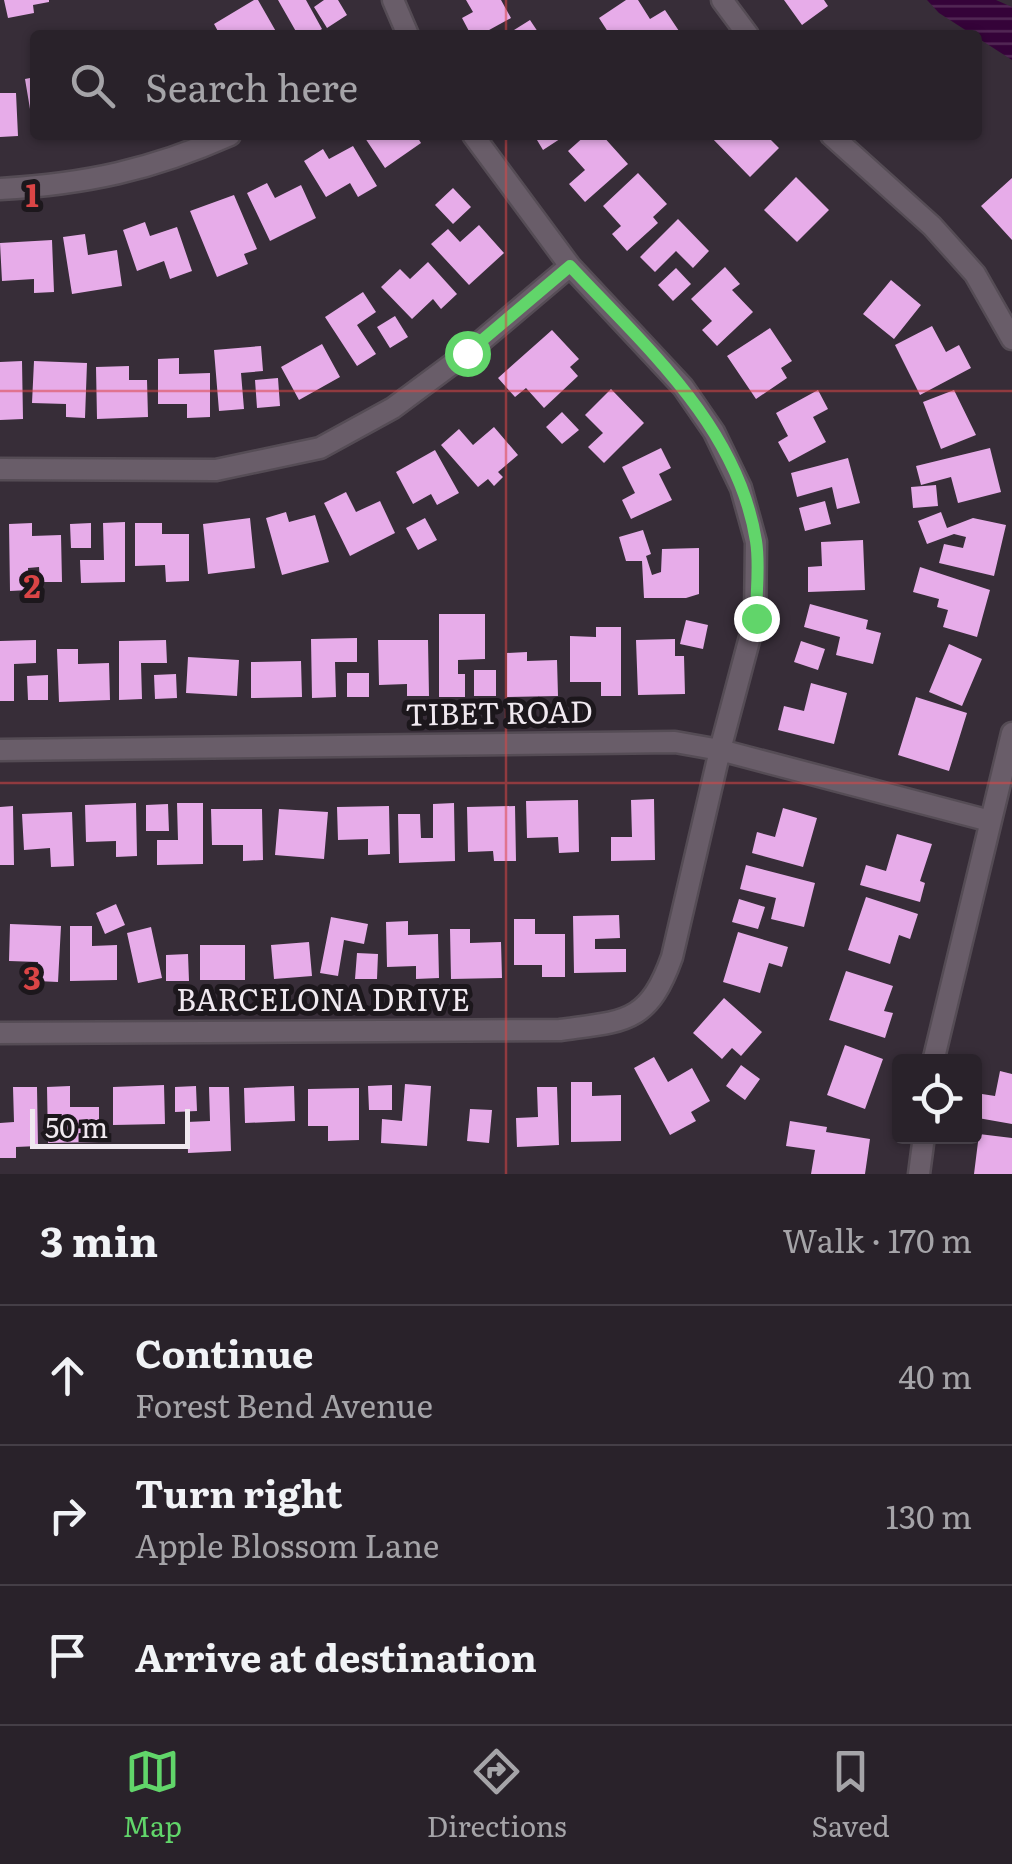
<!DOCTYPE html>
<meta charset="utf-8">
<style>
body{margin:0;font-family:Literata,serif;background:#352f36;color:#f1f3f6}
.controls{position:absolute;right:30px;bottom:30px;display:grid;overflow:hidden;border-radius:10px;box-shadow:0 2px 8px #0004}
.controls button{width:90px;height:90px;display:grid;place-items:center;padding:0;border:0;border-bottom:2px solid #453f47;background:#29222a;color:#f1f3f6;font:50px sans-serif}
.scale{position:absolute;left:30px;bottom:25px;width:160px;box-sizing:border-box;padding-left:10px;border:5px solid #f0e9f0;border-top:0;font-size:28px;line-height:35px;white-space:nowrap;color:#f0e9f0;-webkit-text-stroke:8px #1c171c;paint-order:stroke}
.stop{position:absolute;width:30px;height:30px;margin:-22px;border:8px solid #61d56a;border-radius:50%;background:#fff}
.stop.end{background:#61d56a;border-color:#fff;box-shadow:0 2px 10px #0008}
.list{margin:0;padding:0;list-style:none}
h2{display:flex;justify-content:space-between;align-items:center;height:130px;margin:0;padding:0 40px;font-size:42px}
h2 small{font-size:32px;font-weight:400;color:#a5a4a8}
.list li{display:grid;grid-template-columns:65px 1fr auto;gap:30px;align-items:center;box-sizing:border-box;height:140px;padding:0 40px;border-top:2px solid #453f47}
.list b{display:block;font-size:38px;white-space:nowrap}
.list p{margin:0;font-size:32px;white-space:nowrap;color:#a5a4a8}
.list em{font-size:32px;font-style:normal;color:#a5a4a8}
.icon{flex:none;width:55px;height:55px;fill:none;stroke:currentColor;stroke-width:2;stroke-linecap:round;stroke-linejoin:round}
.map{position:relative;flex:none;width:1012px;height:1174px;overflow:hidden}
.search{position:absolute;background:#29222a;box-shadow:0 2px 8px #0004;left:30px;right:30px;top:30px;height:110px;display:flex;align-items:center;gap:25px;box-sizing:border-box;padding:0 35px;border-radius:10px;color:#a5a4a8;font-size:38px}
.sheet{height:550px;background:#29222a}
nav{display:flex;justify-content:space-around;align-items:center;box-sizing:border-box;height:140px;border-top:2px solid #453f47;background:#29222a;font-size:28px;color:#a5a4a8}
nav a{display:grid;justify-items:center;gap:5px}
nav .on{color:#61d56a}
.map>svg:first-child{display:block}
.water{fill:url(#water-rules)}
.building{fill:#e7ace9}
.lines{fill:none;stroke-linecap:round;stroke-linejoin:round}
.minor-casing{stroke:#554c55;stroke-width:25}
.minor{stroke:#695d69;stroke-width:20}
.route{stroke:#61d56a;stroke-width:12}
.grid{fill:none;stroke:#da4546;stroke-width:2.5;stroke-opacity:0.55}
.labels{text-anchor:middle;stroke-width:10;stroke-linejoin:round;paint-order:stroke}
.street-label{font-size:30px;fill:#f0e9f0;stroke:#1c171c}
.grid-label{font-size:32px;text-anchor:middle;font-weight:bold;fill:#da4546;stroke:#1c171c;stroke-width:10;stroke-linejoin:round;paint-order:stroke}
</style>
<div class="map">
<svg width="1012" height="1174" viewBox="0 0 1012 1174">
<defs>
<pattern id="water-rules" width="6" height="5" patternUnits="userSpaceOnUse" patternTransform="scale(2.5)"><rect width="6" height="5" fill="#350339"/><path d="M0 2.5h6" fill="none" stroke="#532856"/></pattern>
</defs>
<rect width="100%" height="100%" fill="#372d38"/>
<path class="water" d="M927,0h69l16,7v53l-73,-47z"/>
<path class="building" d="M4,0h45v2l-16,3 1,8 -26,5z
M254,0h4l20,35h-58l-6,-11z
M278,0h28l16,29 -10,6h-14z
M324,0h14l9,15 -20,13 -13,-21z
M466,0h35l10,18 -31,17h-9l-9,-17 11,-6z
M626,0h12l12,19 15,-9 14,21 -7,4h-62l-11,-17z
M784,0h40l4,6 -26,19z
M530,20l10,15h-34z
M35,77v50h-2l-8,-48z
M0,93h16l2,43 -18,1z
M363,135h53l5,8 -36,25z
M534,135h32l-23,15z
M586,135h16l26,29 -43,38 -16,-18 16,-14 -17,-19z
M709,135h57l13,13 -29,29z
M353,146l24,40 -19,11 -8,-14 -24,14 -22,-36 19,-12 6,10z
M638,173l29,31 -14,13 5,6 -31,28 -15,-17 9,-8 -18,-20z
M796,177l33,33 -32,32 -33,-32z
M1012,178v62l-31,-34z
M267,183l8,15 26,-13 15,33 -46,23 -23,-48z
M453,188l18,19 -18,17 -18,-19z
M234,195l23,54 -13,5 4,10 -31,13 -27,-66z
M678,219l31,32 -16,17 -17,-17 -21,21 -15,-15z
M145,222l5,14 27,-9 15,44 -22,8 -6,-18 -27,10 -14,-41z
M479,225l25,28 -35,32 -38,-41 17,-15 12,13z
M85,234l3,21 29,-5 5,36 -50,8 -9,-57z
M52,240l2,52 -20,1v-14l-32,2 -2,-38z
M428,262l29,32 -16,15 -8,-10 -21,20 -31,-32 19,-18 10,10z
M725,267l15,17 -8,6 21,22 -36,34 -15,-16 10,-9 -21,-22z
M676,268l15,16 -18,17 -15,-16z
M891,280l30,25 -27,34 -31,-25z
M363,292l13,20 -19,13 19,29 -19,12 -32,-49z
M395,316l13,21 -18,11 -13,-21z
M932,326l14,26 13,-7 12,23 -51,27 -25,-50z
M770,328l22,33 -11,7 6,10 -31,21 -29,-43z
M552,330l27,29 -9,8 8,9 -34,32 -18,-20 -11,9 -17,-19z
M322,344l18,33 -41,23 -18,-33z
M261,346l2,25 -22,2 3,36 -25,2 -5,-61z
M179,358v16l31,-1v44l-23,1v-14h-29v-45z
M22,361l1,58 -23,1v-58z
M34,361l53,2 -2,55 -19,-1v-13l-34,-1z
M129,366v14h18l1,37 -51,2 -1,-52z
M278,378l2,28 -23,2 -2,-28z
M611,389l33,34 -40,40 -16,-16 15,-14 -18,-18z
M818,390l10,19 -15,8 13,25 -37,20 -11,-20 10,-6 -12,-23z
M954,390l22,45 -35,14 -18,-47z
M562,412l17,18 -17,14 -16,-17z
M494,427l24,28 -20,17 5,5 -9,9 -6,-7 -10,8 -37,-42 18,-16 14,16z
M661,448l10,20 -12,6 13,26 -41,19 -9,-19 13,-7 -13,-26z
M990,448l11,44 -43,11 -7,-26 -30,8 -5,-19z
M435,450l24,43 -22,12 -6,-11 -18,10 -17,-32z
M848,458l12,45 -23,6 -5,-22 -35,10 -6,-24z
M936,485l2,21 -25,2 -2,-21z
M346,492l10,20 24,-11 15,32 -45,23 -26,-53z
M825,501l6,23 -26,7 -6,-23z
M286,512l3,10 26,-7 14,47 -47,13 -16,-57z
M941,512l6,16 26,-10 33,7 -12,51 -55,-13 5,-19 19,4 3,-11 -12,-3 -27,10 -9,-23z
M250,518l5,50 -47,6 -5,-50z
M425,518l12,22 -19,10 -12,-22z
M125,522v60l-44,1 -1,-23h24l-1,-37z
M32,523v13l29,-1 1,47h-22l-1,-15 -11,1 1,22 -19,1 -1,-67z
M91,523v25h-20l-1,-24z
M135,523h27v11h27v47l-23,1 -1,-17 -30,1z
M643,530l8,24 -5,2 6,19 9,-3 1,-23 37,-1v46l-13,4h-42l-2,-37h-16l-7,-24z
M863,540l2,50 -57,2v-25l14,-1 -1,-24z
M920,567l70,23 -13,47 -34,-10 5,-17 -11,-3 2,-8 -26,-7z
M810,604l58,16 -2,9 15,4 -8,31 -37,-9 4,-18 -36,-10z
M439,614h46v45l-27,1v14h7v23h-26z
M686,620l22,5 -5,24 -23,-5z
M596,627h25v69h-20v-14h-31v-46l26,1z
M357,638v24h-22l1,35 -24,1 -1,-59z
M675,639v17h9l1,38 -47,1 -2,-55z
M36,640v23l-22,1v37h-14v-60z
M166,640l1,23h-26l1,36 -23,1v-59z
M378,640h50l1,56h-22v-12l-28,1z
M801,641l24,8 -7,21 -24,-8z
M949,644l33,15 -20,47 -33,-14z
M57,649h21v15l31,-1 1,37 -51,2z
M527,652v9l30,-1 1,36 -51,1v-44z
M188,657l51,3 -2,36 -51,-3z
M301,661l1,36 -51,1v-36z
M474,670h22v26h-22z
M347,673h22v24h-22z
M176,674l1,24 -22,1 -1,-24z
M48,675v25h-20l-1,-24z
M811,683l36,10 -13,51 -56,-14 6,-24 20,5z
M916,697l51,16 -18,58 -51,-16z
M654,799l1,61 -44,1v-24h21l-1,-37z
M578,800l1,52 -20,1 -1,-16 -31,1 -1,-37z
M136,803l1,53 -21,1v-16l-30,1 -1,-37z
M177,803h26v61l-46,1v-25h21z
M454,803l1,58 -56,2 -1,-49h22l1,24h12v-34z
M168,804l1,27h-23v-26z
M13,806l1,59h-14v-58z
M389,806l1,48 -22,1v-16l-30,1 -1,-33z
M515,806l1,55h-22l-1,-10 -25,1 -1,-45z
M783,808l34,10 -14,49 -51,-14 5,-21 18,5z
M211,809h51l1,51 -20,1v-16h-31z
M279,809l49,3 -4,47 -49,-4z
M72,812l2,54 -23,1 -1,-19 -26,2 -2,-36z
M897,834l35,10 -12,37 5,2 -5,19 -60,-17 6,-20 20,6z
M746,865l69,18 -11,44 -33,-8 5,-21 -36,-9z
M866,897l52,17 -8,25 -11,-4 -9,29 -42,-14z
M739,899l26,8 -7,22 -26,-7z
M116,904l9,21 -20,9 -9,-21z
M619,915l1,23 -25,1v10h31v23l-52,1 -1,-57z
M331,917l37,7 -4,20 -20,-4 -6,36 -18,-3z
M514,919h21v15h30v43h-23v-12h-28z
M408,921v14l30,-1 1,44 -23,1v-13l-29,1 -1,-45z
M10,924l51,2 -3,56 -21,-1 1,-19 -29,-1z
M70,926h22v20l25,-1v35l-47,1z
M151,927l11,51 -24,5 -11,-50z
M450,929h20v14l31,-1 1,36 -51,1z
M738,932l50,15 -6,20 -13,-4 -9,30 -37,-11z
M309,942l3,34 -38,3 -3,-34z
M200,945h45v35h-45z
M357,953l21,1 -1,25h-22z
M188,954l1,27h-23v-26z
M846,971l47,15 -9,25 9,2 -8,25 -56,-18z
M724,998l38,34 -21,24 -9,-8 -10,11 -29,-26z
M845,1045l38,14 -18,50 -38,-14z
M654,1057l14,25 24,-14 18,33 -19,11 5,9 -26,14 -36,-67z
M741,1065l19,14 -15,21 -19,-14z
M1000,1071l12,3v50l-34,-6 4,-24 13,2z
M571,1082h21v14l29,-1v46l-50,1z
M405,1084l26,2 -4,60 -46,-3 1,-24 20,2z
M164,1085l1,39 -52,1v-38z
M392,1085v25h-23l-1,-24z
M70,1086v21h29v35l-51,1 -1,-56z
M196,1086l1,25 -22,1v-25z
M294,1086l1,35 -50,2 -1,-35z
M13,1087h24l1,59 -22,1v11h-16v-35l14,-1z
M209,1087h20l2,64 -43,2 -1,-31 23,-1z
M537,1087h20l2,58 -42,2 -1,-29 22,-1z
M359,1088v52l-31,1v-15h-20v-37z
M470,1109l22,1 -3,33 -22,-2z
M790,1121l37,6 -1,5 44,7 -5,35h-54l4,-24 -29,-4z
M979,1134l33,4v36h-38z"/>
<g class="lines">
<defs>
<path id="minor" d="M393,0l15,35
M722,0l26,35
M831,135l101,91 43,48 37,65
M0,189c86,-5 151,-19 230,-54
M0,469l216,1 104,-22 73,-40 74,-55 103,-87
M0,750l675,-8 45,8 270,71
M0,1033l560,-3c65,-9 88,-6 112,-73l48,-207 35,-132 1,-76 -15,-54 -27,-56 -31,-45 -113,-121 -97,-131
M933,1062l79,-329
M919,1174l5,-38"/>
</defs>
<use href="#minor" class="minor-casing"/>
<use href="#minor" class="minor"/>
</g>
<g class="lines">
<path class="route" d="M467,353l103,-87c75,80 168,161 186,275 4,24 0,52 0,77"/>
</g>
<path class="grid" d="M506,0v35M506,135v1039M0,391h1012M0,783h1012"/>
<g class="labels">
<g class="street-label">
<text transform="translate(499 714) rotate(-1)" y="10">TIBET ROAD</text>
<text x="323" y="1011">BARCELONA DRIVE</text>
</g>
</g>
<g class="grid-label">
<text x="32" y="207">1</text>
<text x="32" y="598">2</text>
<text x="32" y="990">3</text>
</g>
</svg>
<div class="controls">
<button><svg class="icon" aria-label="locate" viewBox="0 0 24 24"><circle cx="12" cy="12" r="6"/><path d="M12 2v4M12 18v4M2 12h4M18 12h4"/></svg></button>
</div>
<div class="scale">50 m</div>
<div class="stop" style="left:467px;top:353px"></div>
<div class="stop end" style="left:756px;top:618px"></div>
<div class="search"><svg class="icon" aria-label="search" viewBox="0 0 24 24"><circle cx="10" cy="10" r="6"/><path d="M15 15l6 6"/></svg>Search here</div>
</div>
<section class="sheet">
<h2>3 min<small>Walk · 170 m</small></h2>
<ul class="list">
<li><svg class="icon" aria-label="ahead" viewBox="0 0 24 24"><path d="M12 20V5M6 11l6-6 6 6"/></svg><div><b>Continue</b><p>Forest Bend Avenue</p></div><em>40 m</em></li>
<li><svg class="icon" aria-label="right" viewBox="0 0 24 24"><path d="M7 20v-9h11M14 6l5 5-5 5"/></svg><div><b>Turn right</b><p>Apple Blossom Lane</p></div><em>130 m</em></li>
<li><svg class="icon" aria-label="arrive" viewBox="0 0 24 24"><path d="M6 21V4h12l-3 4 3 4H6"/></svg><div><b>Arrive at destination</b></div></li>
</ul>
</section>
<nav>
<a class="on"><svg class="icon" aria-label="map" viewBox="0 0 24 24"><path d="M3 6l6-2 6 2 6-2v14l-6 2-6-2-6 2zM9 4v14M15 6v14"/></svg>Map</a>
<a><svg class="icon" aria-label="directions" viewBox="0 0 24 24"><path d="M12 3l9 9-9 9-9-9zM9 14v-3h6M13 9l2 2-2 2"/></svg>Directions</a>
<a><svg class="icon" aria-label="saved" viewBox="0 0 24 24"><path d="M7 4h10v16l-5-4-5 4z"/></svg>Saved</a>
</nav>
